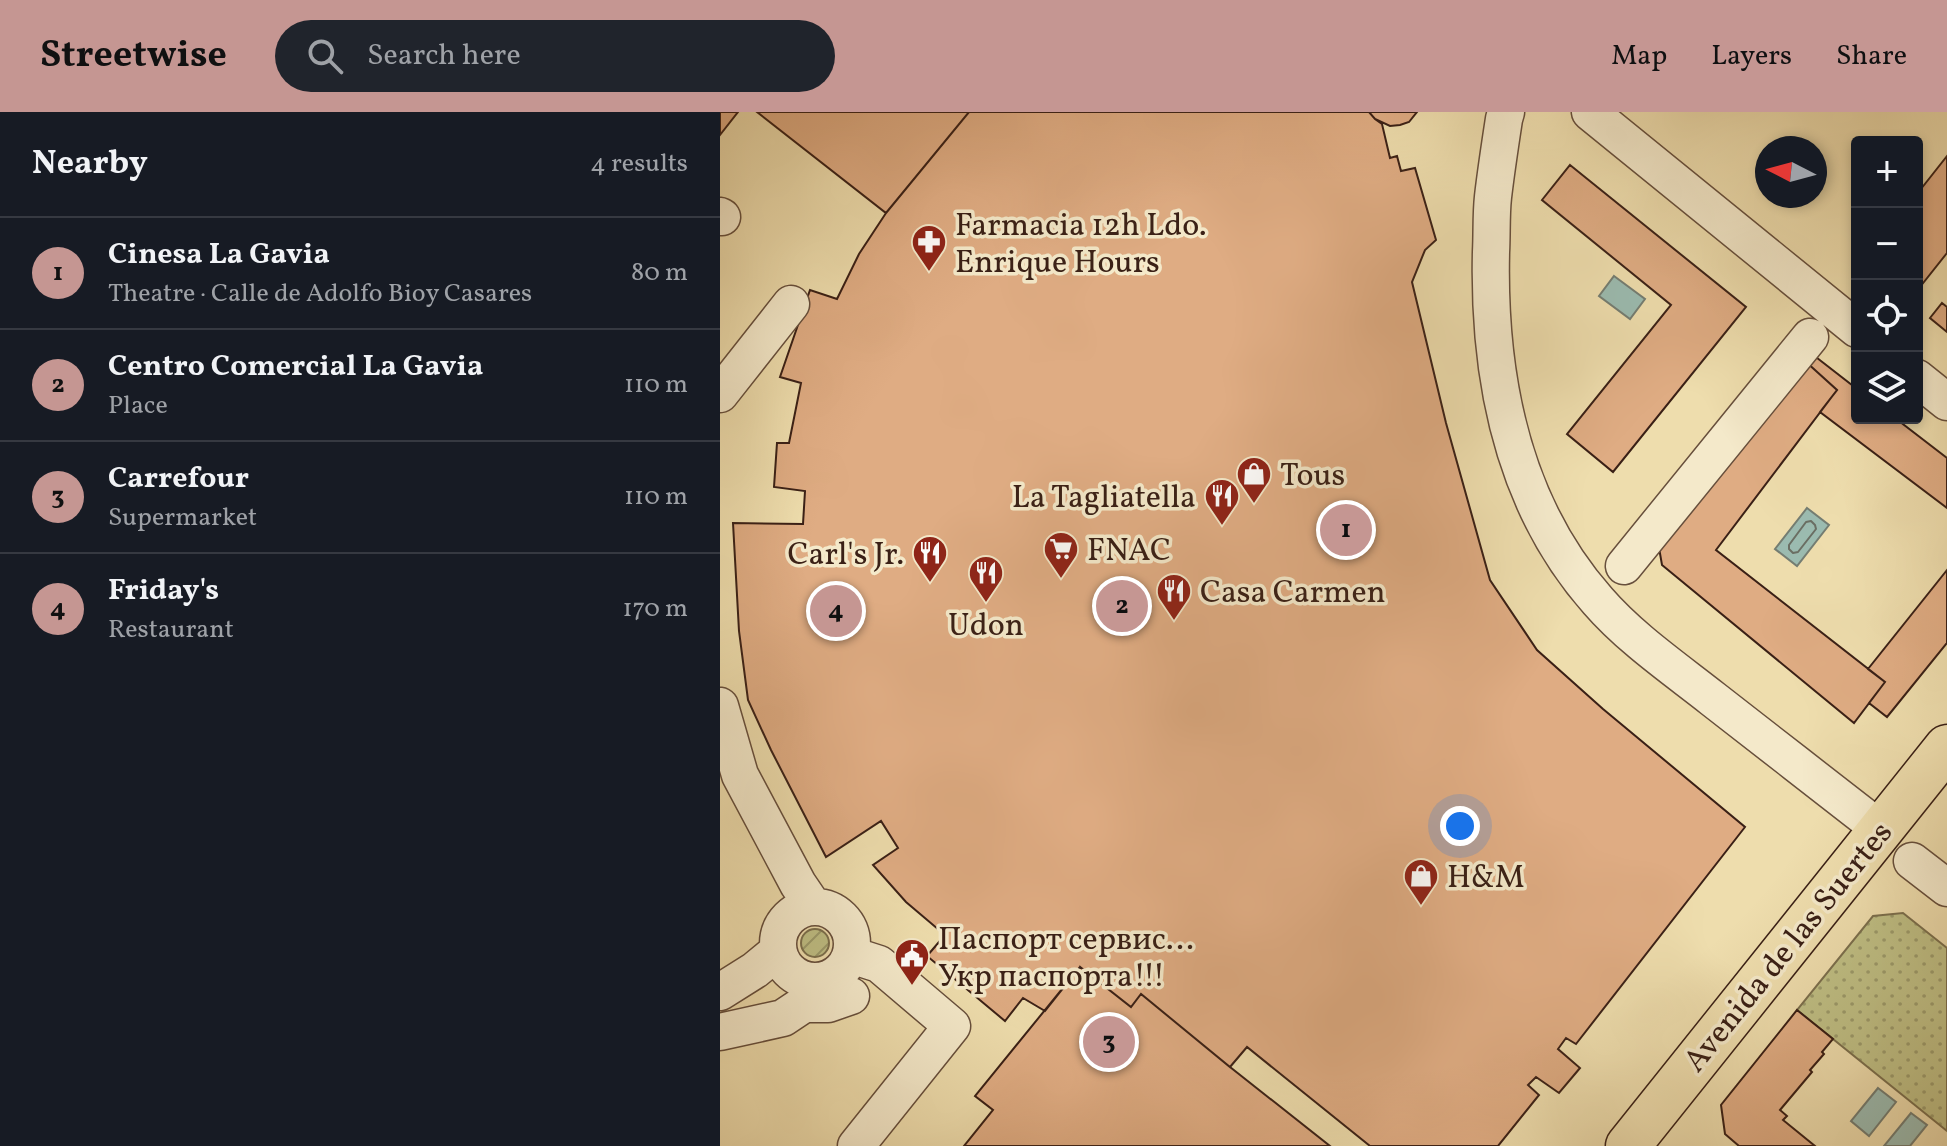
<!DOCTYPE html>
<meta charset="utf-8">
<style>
body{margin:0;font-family:Vollkorn,serif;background:#20242c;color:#f1f3f6}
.controls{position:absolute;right:24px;top:24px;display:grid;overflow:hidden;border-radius:8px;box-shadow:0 4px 12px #0003}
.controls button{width:72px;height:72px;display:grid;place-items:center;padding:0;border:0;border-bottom:2px solid #363941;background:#171b24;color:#f1f3f6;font:40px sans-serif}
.compass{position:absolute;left:1035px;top:24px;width:72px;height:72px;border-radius:50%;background:#171b24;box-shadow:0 4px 12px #0003;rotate:276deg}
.you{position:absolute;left:740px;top:714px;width:28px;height:28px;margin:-20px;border:6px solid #fff;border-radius:50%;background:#1a73e8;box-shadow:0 0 0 12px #1a73e833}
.badge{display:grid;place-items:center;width:52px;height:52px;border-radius:50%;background:#c59692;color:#111;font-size:26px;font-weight:700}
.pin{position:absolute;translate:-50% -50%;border:4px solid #fff;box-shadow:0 2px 8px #0006}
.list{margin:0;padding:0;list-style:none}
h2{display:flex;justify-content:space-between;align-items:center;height:104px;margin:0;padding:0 32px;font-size:34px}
h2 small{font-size:26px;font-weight:400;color:#9ea1a6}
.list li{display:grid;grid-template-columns:52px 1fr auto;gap:24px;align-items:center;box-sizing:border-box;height:112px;padding:0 32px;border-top:2px solid #363941}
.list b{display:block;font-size:30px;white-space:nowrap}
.list p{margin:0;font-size:26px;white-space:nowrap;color:#9ea1a6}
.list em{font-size:26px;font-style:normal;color:#9ea1a6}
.icon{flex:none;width:44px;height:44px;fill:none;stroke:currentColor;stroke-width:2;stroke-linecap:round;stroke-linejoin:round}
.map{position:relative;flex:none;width:1227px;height:1034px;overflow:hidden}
header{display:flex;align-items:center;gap:48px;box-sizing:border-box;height:112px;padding:0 40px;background:#c59692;color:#111}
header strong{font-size:38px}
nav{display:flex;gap:44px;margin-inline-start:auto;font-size:28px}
.search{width:560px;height:72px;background:#20242c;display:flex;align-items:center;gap:20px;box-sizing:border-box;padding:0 28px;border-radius:44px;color:#9ea1a6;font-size:30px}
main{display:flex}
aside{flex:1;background:#171b24}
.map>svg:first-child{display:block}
.grass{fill:url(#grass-dots);stroke:#7c704e;stroke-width:2}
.garden{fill:url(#garden-furrows);stroke:#7c704e;stroke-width:2}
.water{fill:#9bbbb0;stroke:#747d72;stroke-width:2}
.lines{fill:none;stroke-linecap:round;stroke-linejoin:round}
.shore{stroke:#6a6e63;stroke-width:2}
.building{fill:#dfac83;stroke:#3a2016;stroke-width:2}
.minor-casing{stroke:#674f3c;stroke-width:39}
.major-casing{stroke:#3a2016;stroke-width:47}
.minor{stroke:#f4e9ca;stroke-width:36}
.major{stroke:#eeddad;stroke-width:44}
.labels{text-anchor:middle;stroke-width:7;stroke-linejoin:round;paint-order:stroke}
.poi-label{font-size:32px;fill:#3a2016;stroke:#f4e9ca;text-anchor:start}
.street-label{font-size:32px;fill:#3a2016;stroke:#f4e9ca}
</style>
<header>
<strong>Streetwise</strong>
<div class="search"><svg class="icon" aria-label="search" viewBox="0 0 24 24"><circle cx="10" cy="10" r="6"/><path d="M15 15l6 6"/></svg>Search here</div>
<nav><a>Map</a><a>Layers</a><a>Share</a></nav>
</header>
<main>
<aside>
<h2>Nearby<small>4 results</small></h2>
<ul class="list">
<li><span class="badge">1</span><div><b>Cinesa La Gavia</b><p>Theatre · Calle de Adolfo Bioy Casares</p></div><em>80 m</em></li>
<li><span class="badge">2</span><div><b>Centro Comercial La Gavia</b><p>Place</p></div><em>110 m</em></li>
<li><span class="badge">3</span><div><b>Carrefour</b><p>Supermarket</p></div><em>110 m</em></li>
<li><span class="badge">4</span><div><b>Friday's</b><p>Restaurant</p></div><em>170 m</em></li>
</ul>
</aside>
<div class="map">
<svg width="1227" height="1034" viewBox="0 0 1227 1034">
<defs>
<pattern id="grass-dots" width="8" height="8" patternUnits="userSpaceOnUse" patternTransform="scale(2)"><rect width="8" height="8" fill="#bfbf85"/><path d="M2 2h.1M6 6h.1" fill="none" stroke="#9c9b6c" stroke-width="1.8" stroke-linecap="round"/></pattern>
<pattern id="garden-furrows" width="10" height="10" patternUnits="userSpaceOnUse" patternTransform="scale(2)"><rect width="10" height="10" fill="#bfbf85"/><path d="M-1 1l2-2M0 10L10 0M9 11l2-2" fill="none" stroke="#9c9b6c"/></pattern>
</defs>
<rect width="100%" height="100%" fill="#eeddad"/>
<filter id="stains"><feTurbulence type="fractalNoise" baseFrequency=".0025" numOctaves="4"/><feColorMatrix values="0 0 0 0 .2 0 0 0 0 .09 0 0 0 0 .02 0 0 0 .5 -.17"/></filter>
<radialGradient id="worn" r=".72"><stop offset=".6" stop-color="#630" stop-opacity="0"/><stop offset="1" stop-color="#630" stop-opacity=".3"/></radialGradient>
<path class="grass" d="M1183,801l44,35v183l-150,-121 76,-94z"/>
<path class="garden" d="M81 831a14 14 0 1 1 28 0a14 14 0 1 1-28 0Z"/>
<path class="water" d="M894,164l31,23 -15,20 -31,-23z
M1087,396l22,17 -32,41 -22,-17z
M1158,976l18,14 -27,34 -18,-15z
M1191,1001l16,12 -17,21h-26z"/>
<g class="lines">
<path class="shore" d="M1091,409l4,4 1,4 -18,23 -5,1 -4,-4v-4l17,-23z"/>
</g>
<path class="building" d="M0,0h18l-18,23z
M37,0h212l-83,101z
M249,0h400l6,7 7,5 8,34 7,-2 4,15 14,-3 21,72 -11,10 -13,32 34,141 44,157 47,70 66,59 142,118 -169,217 -10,-6 -8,11 22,19 -21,25 -23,-16 -8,8 11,10 -41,51h-128l-123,-99 -17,20 -89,-73 -10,13 -51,-40 -35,44 -22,-13 -18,23 -78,-65 18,-21 -39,-33 -33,-37 25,-17 -17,-27 -55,36 -55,-107 -23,-50 -9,-69 -6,-108 70,1 2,-33 -31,-4 3,-44h12l12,-60 -21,-6 30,-87 27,9 22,-45 27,-41z
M649,0h48l-8,10 -9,3 -10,1 -15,-7z
M1227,44v97l-27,34 -3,-2v-91z
M850,53l176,142 -133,165 -46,-38 104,-129 -129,-105z
M1222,191l5,4v25l-17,-14z
M1092,242l45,35v29h38l52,40v50l-127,-96 17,-22 -32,-29z
M1085,249l32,29 -121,160 169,132 -31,41 -192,-158 -4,-23z
M1227,458v73l-60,74 -18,-14 16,-21 -17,-13z
M360,855l51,40 10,-13 89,73 100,79h-366l29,-36 -18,-14z
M1077,898l36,29 -11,13 2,2 -14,16 2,2 -32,38 7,6 -4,4 32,26h-76l-14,-12 -4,-29z"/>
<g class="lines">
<defs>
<path id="minor" d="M786,0l-2,7c-4,26 -8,52 -11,78 -2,18 -1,37 -2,55 -3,126 21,252 107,349 32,37 77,68 115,98 56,43 111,87 167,130
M870,0l267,217
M0,104l2,1
M1197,266l30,24
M0,282l71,-90
M904,454l186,-229
M0,594l20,69 58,109 15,22
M1192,749l35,27
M58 832a37 37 0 1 1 74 0a37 37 0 1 1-74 0Z
M131,843l28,9 73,62 -96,120
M0,880l35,-22 23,-19
M0,920l63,-14 21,-14h24l23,-8"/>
<path id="major" d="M908,1034l319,-399"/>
</defs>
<use href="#minor" class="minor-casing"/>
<use href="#major" class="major-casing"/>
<use href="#minor" class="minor"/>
<use href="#major" class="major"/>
</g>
<defs>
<symbol id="pharmacy-pin" viewBox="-11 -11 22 30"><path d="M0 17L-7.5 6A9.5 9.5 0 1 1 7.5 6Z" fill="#8f2418" stroke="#f4e9ca"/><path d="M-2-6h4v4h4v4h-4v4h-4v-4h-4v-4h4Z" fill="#fff"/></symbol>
<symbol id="shop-pin" viewBox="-11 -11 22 30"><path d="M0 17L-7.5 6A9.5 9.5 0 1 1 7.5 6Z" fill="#8f2418" stroke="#f4e9ca"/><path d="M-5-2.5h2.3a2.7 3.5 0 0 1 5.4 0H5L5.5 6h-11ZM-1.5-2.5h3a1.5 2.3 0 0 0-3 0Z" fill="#fff"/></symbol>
<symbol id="restaurant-pin" viewBox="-11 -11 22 30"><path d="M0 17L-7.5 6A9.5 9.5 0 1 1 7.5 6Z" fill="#8f2418" stroke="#f4e9ca"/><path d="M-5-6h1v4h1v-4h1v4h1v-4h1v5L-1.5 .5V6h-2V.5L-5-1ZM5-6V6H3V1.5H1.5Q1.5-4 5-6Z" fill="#fff"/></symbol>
<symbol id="supermarket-pin" viewBox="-11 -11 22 30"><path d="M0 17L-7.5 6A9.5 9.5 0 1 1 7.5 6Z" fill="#8f2418" stroke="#f4e9ca"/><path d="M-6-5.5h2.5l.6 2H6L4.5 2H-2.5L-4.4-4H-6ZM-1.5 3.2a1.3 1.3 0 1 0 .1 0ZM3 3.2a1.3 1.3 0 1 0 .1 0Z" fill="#fff"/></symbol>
<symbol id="civic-pin" viewBox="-11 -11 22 30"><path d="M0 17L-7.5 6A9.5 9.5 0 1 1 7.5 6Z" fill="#8f2418" stroke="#f4e9ca"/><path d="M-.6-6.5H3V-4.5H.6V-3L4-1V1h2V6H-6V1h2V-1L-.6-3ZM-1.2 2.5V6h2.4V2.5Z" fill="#fff"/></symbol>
</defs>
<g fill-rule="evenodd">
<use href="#pharmacy-pin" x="189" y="110" width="40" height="54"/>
<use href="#shop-pin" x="514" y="342" width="40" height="54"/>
<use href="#restaurant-pin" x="482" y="364" width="40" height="54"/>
<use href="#supermarket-pin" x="321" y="417" width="40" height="54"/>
<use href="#restaurant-pin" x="190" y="421" width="40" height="54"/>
<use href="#restaurant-pin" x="246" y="441" width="40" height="54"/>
<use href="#restaurant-pin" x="434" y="459" width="40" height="54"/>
<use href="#shop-pin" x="681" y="744" width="40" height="54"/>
<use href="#civic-pin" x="172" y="824" width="40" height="54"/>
</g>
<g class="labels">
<g class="poi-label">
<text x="235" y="123">Farmacia 12h Ldo.<tspan x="235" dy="37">Enrique Hours</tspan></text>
<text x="560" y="373">Tous</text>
<text x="476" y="395" text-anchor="end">La Tagliatella</text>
<text x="367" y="448">FNAC</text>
<text x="184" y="452" text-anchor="end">Carl's Jr.</text>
<text x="480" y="490">Casa Carmen</text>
<text x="266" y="523" text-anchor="middle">Udon</text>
<text x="727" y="775">H&amp;M</text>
<text x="218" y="837">Паспорт сервис...<tspan x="218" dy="37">Укр паспорта!!!</tspan></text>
</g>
<g class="street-label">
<text transform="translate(1067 834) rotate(-51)" y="11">Avenida de las Suertes</text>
</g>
</g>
<rect width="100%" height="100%" filter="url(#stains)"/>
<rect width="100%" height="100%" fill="url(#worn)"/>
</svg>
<div class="controls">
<button>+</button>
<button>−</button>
<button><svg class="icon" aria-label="locate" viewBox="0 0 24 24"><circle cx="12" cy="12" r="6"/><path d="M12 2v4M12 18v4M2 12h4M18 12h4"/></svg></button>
<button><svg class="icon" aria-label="layers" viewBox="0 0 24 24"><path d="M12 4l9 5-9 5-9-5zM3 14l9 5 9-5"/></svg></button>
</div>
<svg class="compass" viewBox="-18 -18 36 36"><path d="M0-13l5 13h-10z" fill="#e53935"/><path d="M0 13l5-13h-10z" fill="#9ea1a6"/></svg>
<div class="you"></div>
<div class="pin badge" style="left:626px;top:418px">1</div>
<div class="pin badge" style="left:402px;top:494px">2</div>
<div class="pin badge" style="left:389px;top:930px">3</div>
<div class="pin badge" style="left:116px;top:499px">4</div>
</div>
</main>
